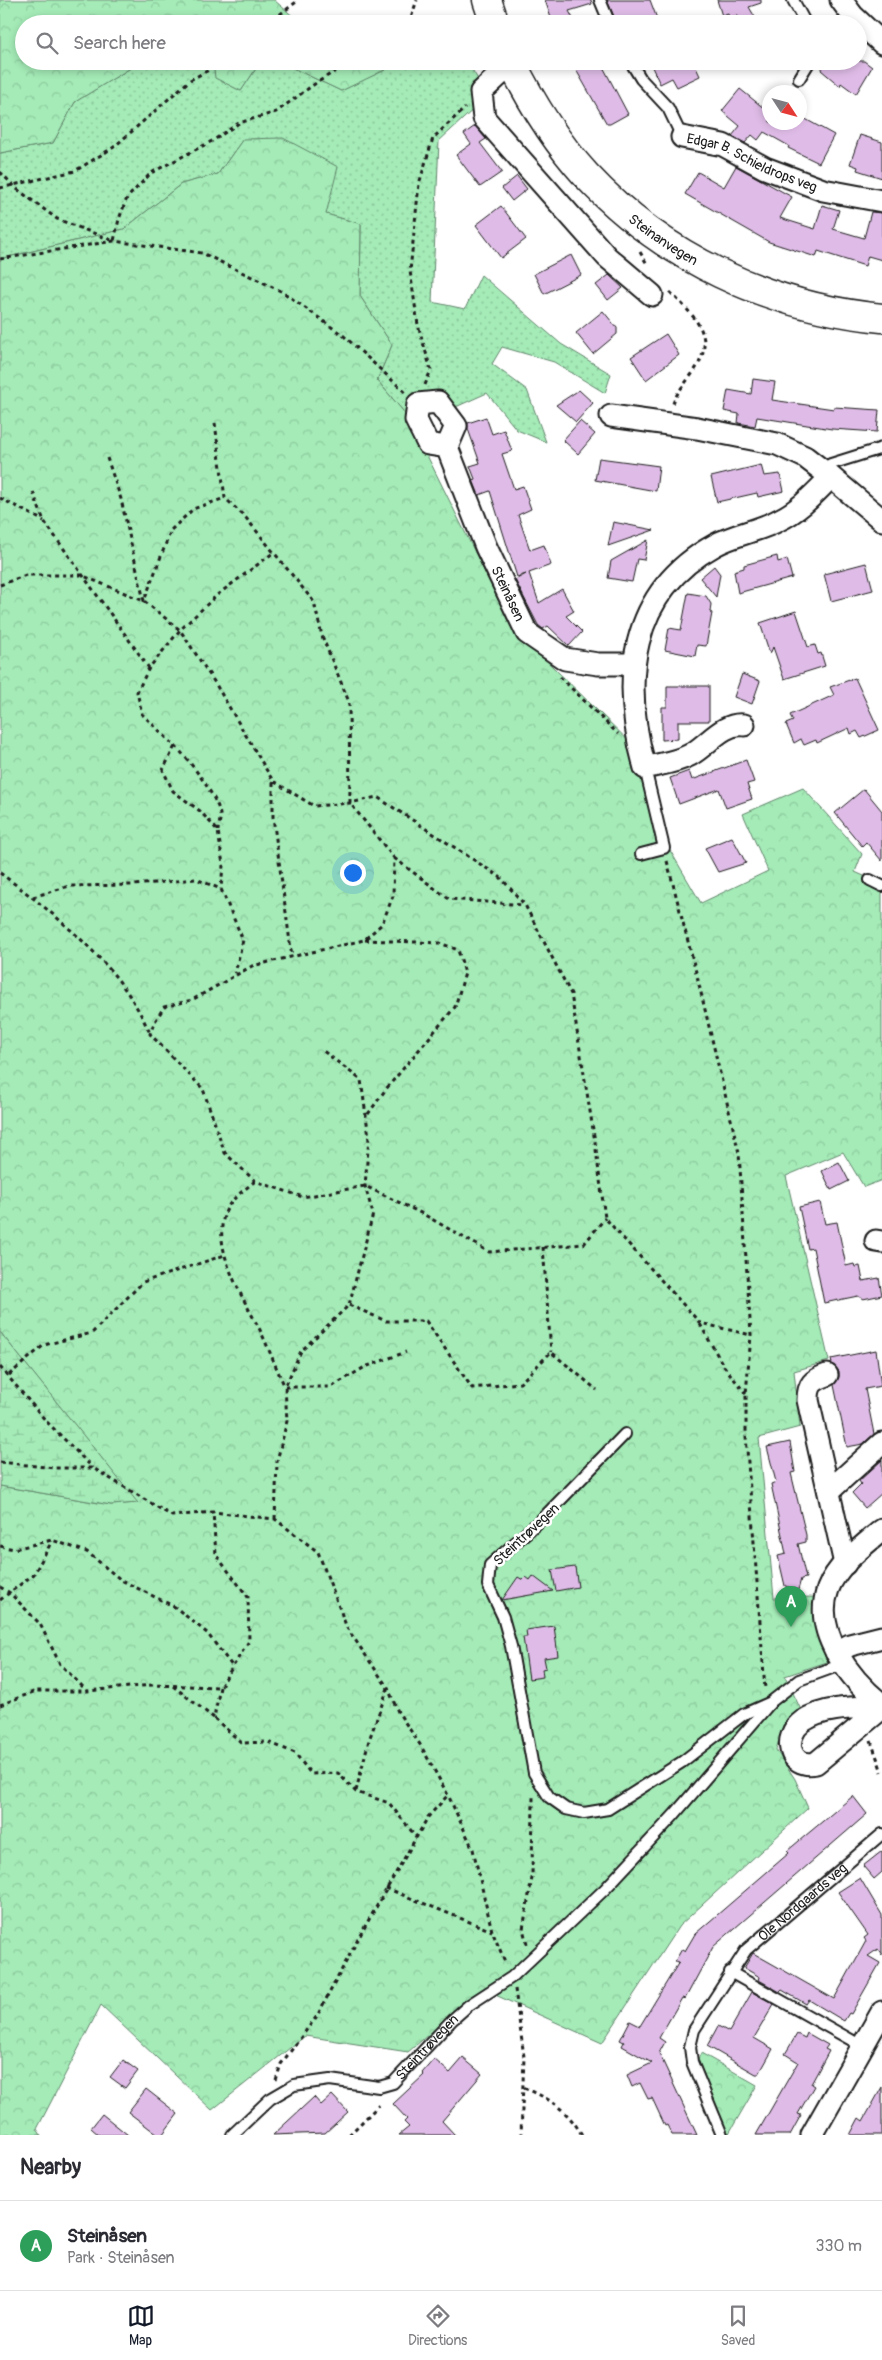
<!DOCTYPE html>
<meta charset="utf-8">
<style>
body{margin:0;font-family:Pangolin,sans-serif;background:#f2f2f3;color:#2b2b33}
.compass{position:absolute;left:762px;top:85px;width:45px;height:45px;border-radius:50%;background:#fff;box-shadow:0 2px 8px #0003;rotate:126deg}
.you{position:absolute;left:352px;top:872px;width:18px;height:18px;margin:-12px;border:4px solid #fff;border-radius:50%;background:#1a73e8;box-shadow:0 0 0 8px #1a73e833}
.badge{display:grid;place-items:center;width:32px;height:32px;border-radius:50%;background:#111827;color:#fff;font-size:16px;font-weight:700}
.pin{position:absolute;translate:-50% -41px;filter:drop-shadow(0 1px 2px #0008)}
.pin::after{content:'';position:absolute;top:26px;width:18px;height:15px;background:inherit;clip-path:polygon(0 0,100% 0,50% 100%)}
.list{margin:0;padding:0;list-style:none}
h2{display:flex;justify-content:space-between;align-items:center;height:65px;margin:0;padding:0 20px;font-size:21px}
h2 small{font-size:16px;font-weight:400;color:#7c7c81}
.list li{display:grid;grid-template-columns:32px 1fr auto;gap:15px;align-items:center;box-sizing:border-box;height:90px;padding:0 20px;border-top:1px solid #e1e1e2}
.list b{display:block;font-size:19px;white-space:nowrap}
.list p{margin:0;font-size:16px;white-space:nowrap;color:#7c7c81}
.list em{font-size:16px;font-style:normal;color:#7c7c81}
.icon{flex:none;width:28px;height:28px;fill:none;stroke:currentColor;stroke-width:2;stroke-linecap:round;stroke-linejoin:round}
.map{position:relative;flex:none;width:882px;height:2135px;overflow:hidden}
.search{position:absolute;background:#fff;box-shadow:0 2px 8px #0003;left:15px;right:15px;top:15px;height:55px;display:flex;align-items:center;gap:12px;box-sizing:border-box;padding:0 18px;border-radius:28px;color:#7c7c81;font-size:19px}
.sheet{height:155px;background:#fff}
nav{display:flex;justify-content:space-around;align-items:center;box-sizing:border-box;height:70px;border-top:1px solid #e1e1e2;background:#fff;font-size:14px;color:#7c7c81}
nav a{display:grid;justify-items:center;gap:2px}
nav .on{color:#111827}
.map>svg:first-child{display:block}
.grass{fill:url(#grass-dots);stroke:#60846a}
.forest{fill:url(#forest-crowns);stroke:#60846a}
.wetland{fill:url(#wetland-marsh);stroke:#60846a}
.building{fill:#dfbce7;stroke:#1c1c1c}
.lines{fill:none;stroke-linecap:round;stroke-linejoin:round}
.service-casing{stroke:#1c1c1c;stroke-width:14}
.minor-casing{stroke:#1c1c1c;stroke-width:25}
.secondary-casing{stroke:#1c1c1c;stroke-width:31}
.path{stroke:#1c1c1c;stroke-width:3;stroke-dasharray:4 4;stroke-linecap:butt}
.service{stroke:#fff;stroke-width:10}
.minor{stroke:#fff;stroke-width:21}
.secondary{stroke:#fff;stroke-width:28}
.labels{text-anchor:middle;stroke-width:5;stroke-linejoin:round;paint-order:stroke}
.street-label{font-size:14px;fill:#1c1c1c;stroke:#fff}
</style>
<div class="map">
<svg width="882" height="2135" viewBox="0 0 882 2135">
<defs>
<pattern id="grass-dots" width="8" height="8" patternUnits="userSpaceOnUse" patternTransform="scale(1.25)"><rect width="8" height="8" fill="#a4ebb7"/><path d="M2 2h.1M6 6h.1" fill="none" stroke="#8dc99d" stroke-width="1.8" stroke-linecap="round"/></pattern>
<pattern id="forest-crowns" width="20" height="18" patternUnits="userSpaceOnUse" patternTransform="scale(1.25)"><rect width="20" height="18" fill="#a4ebb7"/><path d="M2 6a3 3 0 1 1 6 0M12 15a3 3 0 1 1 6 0" fill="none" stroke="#8dc99d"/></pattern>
<pattern id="wetland-marsh" width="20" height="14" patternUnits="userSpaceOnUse" patternTransform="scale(1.25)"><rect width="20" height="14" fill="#a4ebb7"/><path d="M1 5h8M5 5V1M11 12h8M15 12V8" fill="none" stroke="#8dc99d"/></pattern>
</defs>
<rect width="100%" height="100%" fill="#fff"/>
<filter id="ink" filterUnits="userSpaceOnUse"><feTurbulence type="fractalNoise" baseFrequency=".02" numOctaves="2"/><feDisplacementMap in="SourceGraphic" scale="10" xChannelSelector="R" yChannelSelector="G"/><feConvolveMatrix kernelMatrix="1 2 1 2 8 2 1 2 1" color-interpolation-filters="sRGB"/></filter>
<g filter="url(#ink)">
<path class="grass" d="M142,61h71l3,17 25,13 20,-30h17l63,30 61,-30h65l21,35 -49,45 -7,161 33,7 16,-34 80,69 50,30 -6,19 -51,-31 -52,-15 -10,17 35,26 19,52 -29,-12 -30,-37 -29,13 -50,11 -31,-37 15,-35 -32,-49 1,-72 -35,-10 -83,-75 -25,35 -37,10 -57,45 -124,30v-106l53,-10 22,-41z"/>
<path class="forest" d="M0,0h274l28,24h-278v37h118l-67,41 -22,41 -53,10z
M213,61h48l-20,30 -26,-13z
M278,61h89l18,9 -44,21z
M283,138l55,29 -12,47 35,10 -1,72 32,49 -15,35 31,37 104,210 129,126 20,82 40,68 67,-32 -25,-57 60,-26 59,66 -7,18 27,12v296l-18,7 -21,-35 -57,24 43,185 -35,10 6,56 -41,11 15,160 43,-1 13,64 -45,15 16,34 -18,15 -7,25 19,29 13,29 -129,118 -77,117 -120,-54 -74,63 -103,-16 -93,74 -111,-105 -64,124 4,6h-41v-649l111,19 26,-2 -137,-171v-1073l124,-30 57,-45 37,-10 25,-35z
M701,2053l56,32 -29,50 -29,-66 -2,-8z"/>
<path class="wetland" d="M0,1332l138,171 -27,2 -111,-19z"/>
<path class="building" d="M545,0h46l1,4 -23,7 7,13h-23z
M607,0h43l9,24h-42z
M717,0h44v3l-12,4 10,17h-18l-4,-9 -8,3 -1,-4 -6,2z
M571,61h29l28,53 -18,10h-3z
M660,61h33l7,15 -23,11 -5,-9 -12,6 -9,-19z
M827,61h37l8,6 -16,27 -15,-11 -1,3 -19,-16z
M740,89l30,24v9h11l5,4 -2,-4h16v-6l34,19 -15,28 -31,-15 1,-2 -25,-14 -6,8 -6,-5 -7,8 -13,-7 8,-10 -18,-15z
M475,126l11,13 -6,4 22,29 -22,15 -24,-32 15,-11 -7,-10z
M860,135l22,7v36l-25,-8 1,-3 -8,-3z
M736,166l56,31 -12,21 35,11 7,-24 17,5 -6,19 31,9 7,-26 11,1v47l-14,-4 -3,10 -47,-15 -2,6 -47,-15 -84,-48 13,-22 26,15z
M517,176l10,13 -15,12 -10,-13z
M501,206l25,33 -25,19 -25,-33z
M571,255l10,20 -37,19 -10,-20z
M609,275l14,13 -15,12 -12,-15z
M603,311l14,17v6l-24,20 -17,-21z
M666,334l13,21 -33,25 -15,-23z
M753,379l22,3 -3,18 62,9v-2l45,3 -2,22 -45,-3 -75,-12 -2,9 -17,-3 1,-9 -15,-3 4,-21 23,4z
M579,390l14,13 -17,19 -20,-17z
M486,417l6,17 12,-4 8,21 -10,3 12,35 9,-3 8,23 -13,6 12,35 14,-5 7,20 -22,8 10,30 23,-14 12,22 -8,5 16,16 -13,14 -21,-20 -5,3 -5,-4 -23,-45 11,-6 -9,3 -27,-86 -11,4 -6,-15 2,-1 -5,-13 10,-3 -12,-34v-6z
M580,421l15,13 -17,20 -15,-14z
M599,458l60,8 -3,25 -61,-11z
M761,465l3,11 16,-2 4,17 -26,6 -1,-4 -40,9 -6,-25z
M613,522l41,8 -46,16z
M648,540l-4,20 -7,-1 -5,23 -24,-4 3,-17z
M777,556l1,6 9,-3 5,19 -54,15 -4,-22 10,-3v-3z
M866,563l7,27 -42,11 -7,-27z
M714,566l6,8 -4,23 -16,-19z
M688,593l18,3 5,8 -1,8 2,1 -6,33 -9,-1 -2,11 -30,-6 4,-22 12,2z
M796,611l12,36 7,-2 3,9 3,-1 4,13 -41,13 -11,-32 -3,7 -10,-31z
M742,674l18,7 -8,23 -18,-7z
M855,678l24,52 -18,8 -4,-7 -6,3 -2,-6 -32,15 -1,-3 -12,5 -3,-6 -7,4 -8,-19 7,-3 -3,-6 44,-20 -4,-8z
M667,686h42v35h-31v18l-16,1v-33h5z
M746,760l8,22 -7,2 5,15 -26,9 -7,-19 -40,15 -9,-26 19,-7 3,9z
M864,789l18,22v50l-16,-19 -4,4 -27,-33z
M732,837l14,26 -28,9 -13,-24z
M839,1162l10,19 -18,9 -9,-19z
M820,1202l5,22 12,-2 9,44 8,-2 1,3 5,-1 3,15 16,-3 3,17 -19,4 -5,-3 -34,7 -11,-55 -5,1 -9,-42z
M876,1350l5,36 -16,3 9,45 -11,10 -16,3 -13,-62 5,-8v-6l-7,-7 -1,-5z
M790,1442l5,30 -4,1 15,62v7l-8,2 8,34 -5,1 -3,11 -13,-4 -7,-30 8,-2 -15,-70 5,-2 -9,-35z
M882,1460v33l-17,15 -13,-15 9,-9 -2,-3z
M575,1567l3,20 -22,4 -4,-21z
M533,1576l20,15 -51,9 16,-23 5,3 3,-3 4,3z
M554,1626l4,30 -14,2 2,10 -4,1 1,8 -14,2 -6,-42h4l-1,-7z
M853,1796l14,18 -154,133 -28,52 -3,-1 -23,40 6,4 -6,11 38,82h-25l-5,-10 -2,1 -13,-28 -4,1 -8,-16 -8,4 -5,-12 25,-12 -30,-17 2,-4 -4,-2 10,-19 10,5 39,-64 -4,-1 7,-12 3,2 10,-17 94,-81 -2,-2z
M882,1851v21l-8,7 -11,-13z
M860,1878l22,37v40l-4,-6 -10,7 12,7 -29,51 -2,-1 -5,8 -35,-21 -3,4 -24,-14 -2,2 -21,-12 1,-3 -16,-9 9,-15 81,46 32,-58 -2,-3 4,-3 -30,-43z
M752,1992l22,12 -20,34 19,11 -14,25h-3l-49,-28 11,-20 11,6z
M807,2033l21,12 -3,4 4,2 -18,33 3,2 -16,28 3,1 -11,20h-34l42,-73 -13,-8 12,-20 8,4z
M463,2058l19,16 -40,47 13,14h-56l10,-8 -5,-5 3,-3 -14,-15 31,-29 -2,-2 12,-14 16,14z
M123,2060l15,11 -13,17 -15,-11z
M882,2087v48h-32l9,-17 4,3z
M146,2089l32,25 -16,21h-4l-30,-23z
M332,2095l16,17 -23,21 -52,2 41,-38 7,8z
M102,2114l26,21h-29l-8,-7z"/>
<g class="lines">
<defs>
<g id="service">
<path d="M600,0l10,24"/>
<path d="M793,0l13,24"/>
<path d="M630,61l11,18 27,29 14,29"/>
<path d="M799,79l11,-18"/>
<path d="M822,470l9,-6 51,-16"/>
<path d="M641,854l23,-6 -19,-80"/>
<path d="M870,880l12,6"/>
<path d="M625,1434l-83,85 -52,46 -2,20 15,32 8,29 23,127 15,24 17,12 18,4 24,-4 74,-47 62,-48 25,-11"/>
<path d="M730,1972l132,74"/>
<path id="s1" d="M232,2135l38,-36 24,-14 36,-5 49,7 14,-4 59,-63 17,-15 43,-28 93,-88 69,-74 98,-114 27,-21 44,-16"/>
<path id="s2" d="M722,2135l-30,-73 -2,-15 4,-17 52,-80 136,-116"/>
</g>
<g id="minor">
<path d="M841,0l12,16 29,27"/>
<path d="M512,63l-31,29 3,26 123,139 45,38"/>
<path id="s3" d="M682,137l41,8 42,23 58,22 59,11"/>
<path d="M611,416l86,12 80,16 28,13 26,20"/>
<path id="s4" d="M447,447l-19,-3 -12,-24 2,-16 20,-2 18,24 -9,21 39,100 41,86 38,26 33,5h35"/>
<path d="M744,725c-21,-3 -36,20 -54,30 -13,7 -30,9 -45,13 -24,-87 -17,-175 70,-223 20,-11 44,-14 64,-25 21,-10 36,-27 52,-43l51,43"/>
<path d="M876,1241l6,1"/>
<path d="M827,1375c-14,5 -19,9 -19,25l37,164"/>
<path d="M829,1491l53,-48"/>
<path d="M882,1530c-19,16 -45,35 -54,59 -16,43 23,91 54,116"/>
<path d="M836,1652l14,-7 32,-8"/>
<path d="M882,1707c-25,1 -57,-1 -79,14 -21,15 -15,48 13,42l66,-55"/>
<path d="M812,2135l70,-123"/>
</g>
<g id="secondary">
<path d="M487,0l8,24"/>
<path id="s5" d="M511,61c20,41 44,80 75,114 77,83 183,132 296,143"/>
</g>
</defs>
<use href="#service" class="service-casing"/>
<use href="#minor" class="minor-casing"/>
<use href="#secondary" class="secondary-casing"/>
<path class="path" d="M267,24l32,-24
M409,24l8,-24
M0,172l17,17 40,30 57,22 5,-22 8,-21 24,-25 63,-33 25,-17 37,-11 40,-29 36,-22
M0,188l75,-17 39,-24 76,-67 17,-9 11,-10
M640,252l7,12
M0,259l114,-18 88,12 81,39 61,44 61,56
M670,292c26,26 49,46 22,82 -8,11 -17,20 -20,33
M425,385l6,-15 -13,-45 -8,-54 9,-87 14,-46 32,-30
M215,423l10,75 21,20 68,84 8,34 27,66 1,101 44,55 -1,38 -11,28 -18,16 -112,26 -60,34 -28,7 -10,16 -4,11 53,55 22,64 30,28 48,16 62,-11 58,28 66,38 95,-8 21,-26
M107,458l14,41 23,102 27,-71 22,-21 32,-11
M33,492l11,29 105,147 31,-38 37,-35 56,-42
M0,498l44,23
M0,585l26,-10h55l63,26 36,29 35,53 58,98 41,25 36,-3 27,-6 123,80 25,28 46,89 24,148 10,76 95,105 51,12
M149,668l-12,24 5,22 33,32 -12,24 10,21 27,20 18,20 5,34 -2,24
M560,677l58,57
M175,746c13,12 44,53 45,69 1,5 -2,11 -2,16
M273,782v35l19,140
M394,858l55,41 75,6
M667,861l30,115 42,177 12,182 -5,59v42l19,253
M0,873c45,33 105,81 134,130 6,9 11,20 16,30
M33,897l36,-11 65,-1 62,-6 25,10 22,51 -8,33
M365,940l75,3 18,7 7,23 -10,34 -69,82 -20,28
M255,1181c-8,7 -20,15 -26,24 -23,37 14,92 31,125 9,19 16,38 25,57h46l34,-20 41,-15
M543,1247l8,105
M349,1305l37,16h40l46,67 48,-5 31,-31 46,38
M700,1324l23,41 23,29
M0,1367l47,55 46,46
M9,1375l35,-30 48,-12 51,-51 82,-27
M0,1462l54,6h39l79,48 41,-4 62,7 43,33 29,76 41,60 10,24 23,34 27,49 25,54 19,82 14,33
M275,1519l2,-58 10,-40 -2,-34 16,-36 48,-46 24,-91 -8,-28 4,-49 -8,-57 -39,-30
M0,1546l14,3 38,-9 35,12 34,28 54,27 32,26 26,34
M0,1587l10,6 30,31 20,40 27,27
M0,1600l34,-26 18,-33
M173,1686l41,32
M220,1687l-6,31 28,25 26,-1 27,11 16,21 27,-1 18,19 33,11 28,35
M0,1705l36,-14h51l65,-6 68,2 29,-46 -1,-44 -32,-42 -3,-43
M871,1741l11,31
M356,1791l13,-51 19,-52
M386,1888l106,43
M527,1944l-4,-15 9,-51 1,-81
M515,1989l9,68 -3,78
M276,2080l5,-16 36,-48 46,-86 65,-113 20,-22
M524,2088c26,10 44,23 58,47
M349,2135l30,-30"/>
<use href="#service" class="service"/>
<use href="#minor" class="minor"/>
<use href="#secondary" class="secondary"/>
</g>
</g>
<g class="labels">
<g class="street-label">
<text dy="5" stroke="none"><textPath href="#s3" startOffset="75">Edgar B. Schieldrops veg</textPath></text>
<text dy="5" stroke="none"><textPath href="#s5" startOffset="238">Steinanvegen</textPath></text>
<text dy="5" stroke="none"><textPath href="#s4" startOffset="294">Steinåsen</textPath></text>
<text transform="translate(526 1534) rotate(-43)" y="5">Steintrøvegen</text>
<text dy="5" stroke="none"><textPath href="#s2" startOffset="281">Ole Nordgaards veg</textPath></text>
<text dy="5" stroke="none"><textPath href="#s1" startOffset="230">Steintrøvegen</textPath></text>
</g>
</g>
</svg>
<svg class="compass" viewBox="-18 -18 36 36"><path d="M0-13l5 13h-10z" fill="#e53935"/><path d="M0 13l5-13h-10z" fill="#7c7c81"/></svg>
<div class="you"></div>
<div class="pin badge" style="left:791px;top:1627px;background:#2e9e5b">A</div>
<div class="search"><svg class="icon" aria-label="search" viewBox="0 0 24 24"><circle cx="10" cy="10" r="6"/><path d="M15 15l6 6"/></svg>Search here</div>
</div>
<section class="sheet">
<h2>Nearby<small></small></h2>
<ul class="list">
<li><span class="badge" style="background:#2e9e5b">A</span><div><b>Steinåsen</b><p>Park · Steinåsen</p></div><em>330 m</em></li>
</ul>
</section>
<nav>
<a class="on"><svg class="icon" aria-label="map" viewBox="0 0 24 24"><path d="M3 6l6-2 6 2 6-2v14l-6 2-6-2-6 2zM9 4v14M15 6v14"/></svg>Map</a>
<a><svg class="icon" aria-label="directions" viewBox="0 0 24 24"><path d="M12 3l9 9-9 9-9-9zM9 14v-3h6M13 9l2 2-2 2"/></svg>Directions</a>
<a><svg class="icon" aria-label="saved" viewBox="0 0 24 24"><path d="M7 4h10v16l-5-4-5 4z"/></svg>Saved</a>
</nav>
